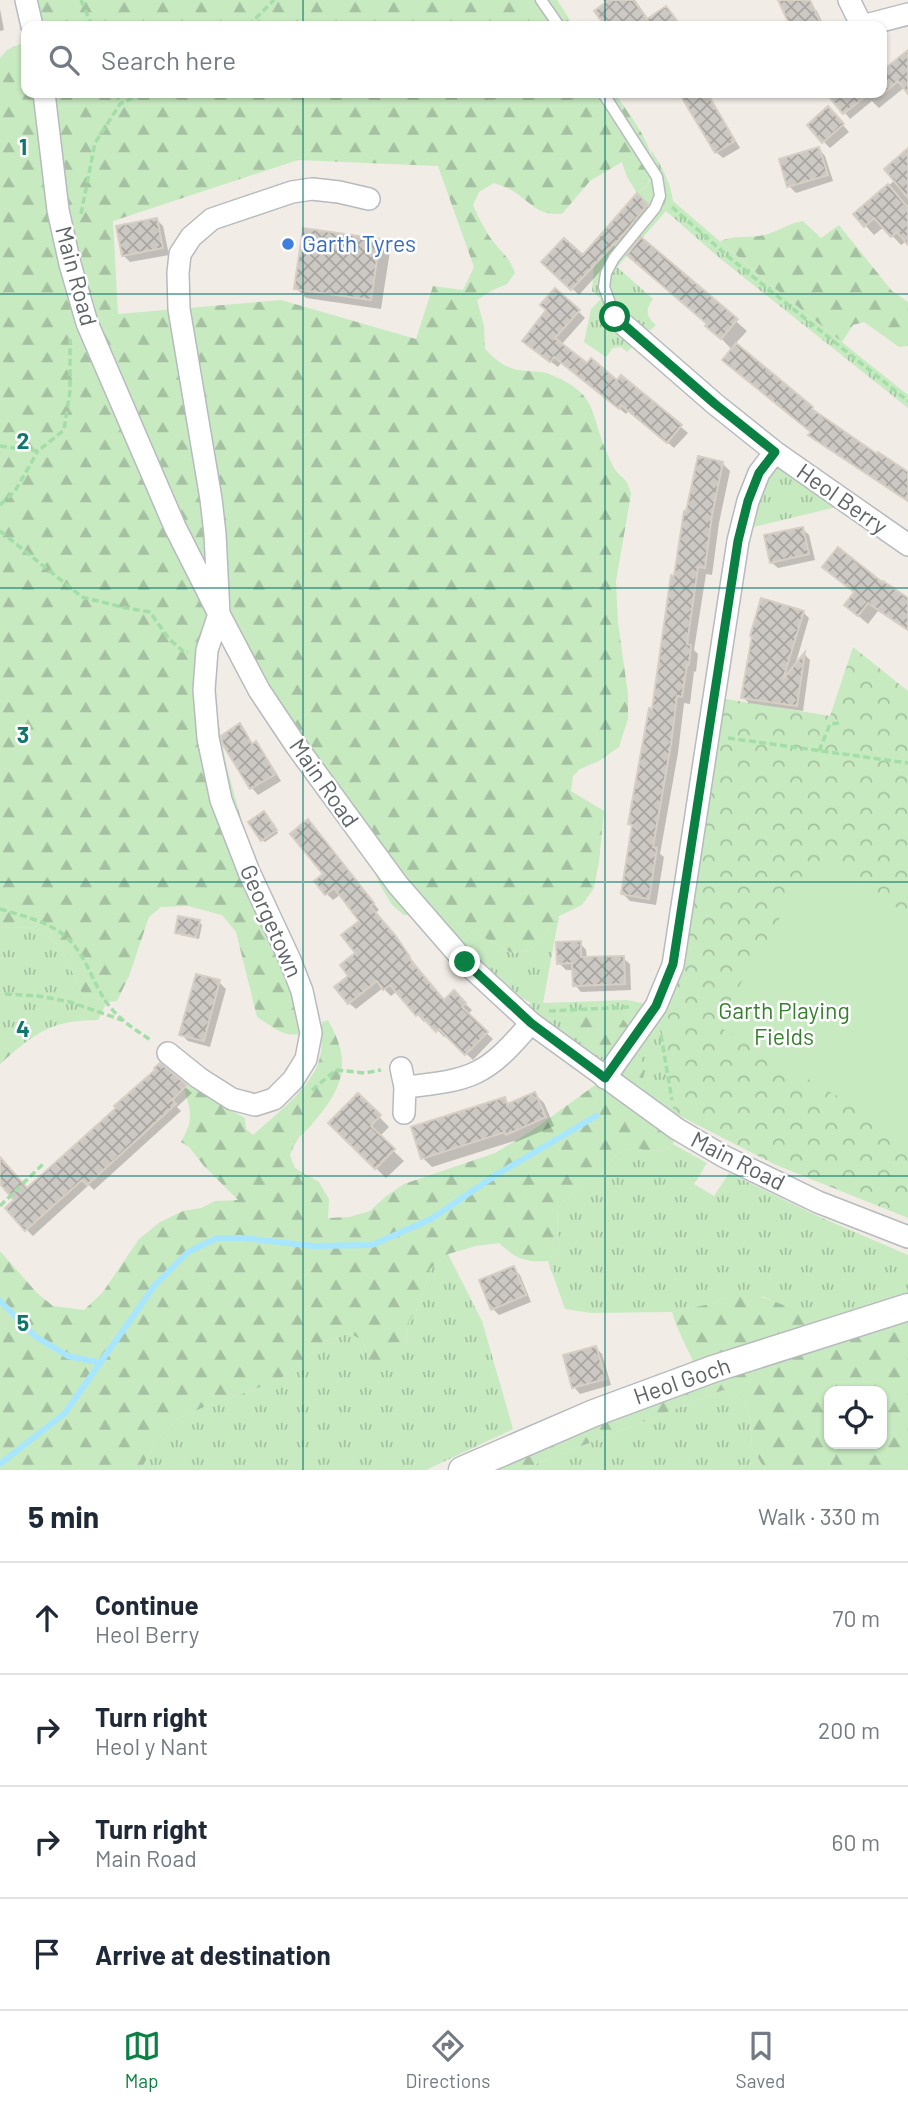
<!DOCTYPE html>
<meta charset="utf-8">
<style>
body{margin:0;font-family:Barlow,sans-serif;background:#f2f2f3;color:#1f2937}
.controls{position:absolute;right:21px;bottom:21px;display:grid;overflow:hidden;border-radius:14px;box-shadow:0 2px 5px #0004}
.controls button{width:63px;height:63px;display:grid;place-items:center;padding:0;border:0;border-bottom:2px solid #e0e1e3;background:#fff;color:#1f2937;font:35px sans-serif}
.stop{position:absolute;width:21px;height:21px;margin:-16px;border:5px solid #0b8043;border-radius:50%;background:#fff}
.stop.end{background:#0b8043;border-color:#fff;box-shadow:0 2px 7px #0008}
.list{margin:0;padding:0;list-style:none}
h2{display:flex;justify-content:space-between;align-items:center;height:91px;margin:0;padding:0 28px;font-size:30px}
h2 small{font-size:23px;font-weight:400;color:#747a83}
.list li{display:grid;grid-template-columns:46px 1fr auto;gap:21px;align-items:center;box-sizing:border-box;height:112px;padding:0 28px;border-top:2px solid #e0e1e3}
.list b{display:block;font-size:26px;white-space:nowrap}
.list p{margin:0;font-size:23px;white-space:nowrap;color:#747a83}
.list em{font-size:23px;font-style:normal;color:#747a83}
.icon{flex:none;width:38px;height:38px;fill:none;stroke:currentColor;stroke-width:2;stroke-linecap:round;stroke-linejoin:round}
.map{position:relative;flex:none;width:908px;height:1470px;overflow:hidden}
.search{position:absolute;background:#fff;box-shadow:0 2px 5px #0004;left:21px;right:21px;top:21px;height:77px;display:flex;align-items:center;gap:18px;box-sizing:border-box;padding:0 24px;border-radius:14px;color:#747a83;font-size:26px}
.sheet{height:539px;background:#fff}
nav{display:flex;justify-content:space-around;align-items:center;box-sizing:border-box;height:98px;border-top:2px solid #e0e1e3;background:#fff;font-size:19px;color:#747a83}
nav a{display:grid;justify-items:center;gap:4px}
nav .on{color:#0b8043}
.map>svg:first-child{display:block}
.grass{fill:url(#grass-tufts)}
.forest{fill:url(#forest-firs);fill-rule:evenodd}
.park{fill:url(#park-crowns)}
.pitch{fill:#c7eac1}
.shadow{fill:#0003}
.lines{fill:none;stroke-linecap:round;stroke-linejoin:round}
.stream{stroke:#a8e6ff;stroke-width:6}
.building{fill:url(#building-cross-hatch);stroke:#d7cec4;stroke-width:2}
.service-casing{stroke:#b7babe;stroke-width:13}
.minor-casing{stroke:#b7babe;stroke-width:24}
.tertiary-casing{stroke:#b7babe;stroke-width:29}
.path{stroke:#a3dea9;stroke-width:3.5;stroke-dasharray:7 3.5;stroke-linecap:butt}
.service{stroke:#fff;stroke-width:10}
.minor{stroke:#fff;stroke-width:21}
.tertiary{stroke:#fff;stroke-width:26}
.route{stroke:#0b8043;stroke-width:9}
.grid{fill:none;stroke:#0f766e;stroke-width:2;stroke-opacity:0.55}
.shop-dot{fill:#3f7fe0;stroke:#fff;stroke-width:2.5}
.labels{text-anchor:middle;stroke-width:5;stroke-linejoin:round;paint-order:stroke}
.shop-label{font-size:23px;fill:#366cbe;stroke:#fff;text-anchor:start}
.street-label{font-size:23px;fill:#5e6468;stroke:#fff}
.park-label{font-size:23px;fill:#35802c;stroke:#fff}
.grid-label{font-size:23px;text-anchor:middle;font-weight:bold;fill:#0f766e;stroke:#fff;stroke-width:5;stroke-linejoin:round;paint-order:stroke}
</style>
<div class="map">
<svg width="908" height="1470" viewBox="0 0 908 1470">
<defs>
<pattern id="grass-tufts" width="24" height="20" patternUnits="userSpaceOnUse" patternTransform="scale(1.75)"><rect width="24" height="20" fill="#c7eac1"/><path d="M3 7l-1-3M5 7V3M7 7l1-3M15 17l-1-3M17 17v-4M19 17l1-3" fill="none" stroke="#a5c1a1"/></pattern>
<pattern id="forest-firs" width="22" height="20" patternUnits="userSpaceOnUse" patternTransform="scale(1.75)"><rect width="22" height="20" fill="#c7eac1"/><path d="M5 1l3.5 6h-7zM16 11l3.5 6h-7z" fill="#a5c1a1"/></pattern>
<pattern id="park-crowns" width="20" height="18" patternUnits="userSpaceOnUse" patternTransform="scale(1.75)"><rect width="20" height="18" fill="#c7eac1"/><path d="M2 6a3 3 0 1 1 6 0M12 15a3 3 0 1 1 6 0" fill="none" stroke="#a5c1a1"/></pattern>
<pattern id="building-cross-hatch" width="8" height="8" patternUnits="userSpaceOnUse" patternTransform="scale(1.75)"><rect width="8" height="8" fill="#ccc8c3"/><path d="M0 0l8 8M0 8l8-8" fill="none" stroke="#a9a6a2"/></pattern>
</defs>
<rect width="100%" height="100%" fill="#f1ede6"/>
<path class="grass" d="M651,150c10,15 20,33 22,51l94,81 141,113v13l-191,-152 -51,-45 -49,56 36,32c-8,11 -7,17 3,26l-29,27 -6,-5 -8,1 -7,9 -22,-15 7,-33 10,-10 -9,-8 2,-29 -11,-9 21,-22 12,11 33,-38 -12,-11c19,-12 16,-22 14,-43z
M775,452l74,52 -108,26z
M559,916l-16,87 84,-3 29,6 21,123 -157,-117 11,-9 -9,-5 -47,-42 -33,-37 16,4 54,30 19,-2z
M0,927l38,1 23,19 21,47 25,8 -9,18c-48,0 -64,14 -98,44z
M673,1144l34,19 -13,21 20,12 15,-23 91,44 88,38v42l-81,26 -32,-12 -31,-14 -34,-1 -16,7 -42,9 -81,1 -26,-4 -17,-48 11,-14 -2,-39 15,-14 24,-15 21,-25 16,-7 14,4 19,-1z
M448,1254l34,67 31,108 -87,41h-285l15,-30 22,-21 28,-13 72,-25 48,-40 23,-8 13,7 7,18 37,-12 1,-21 12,-19 11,-37z
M723,1390l22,12 5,18 2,27 13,23h-244z"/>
<path class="forest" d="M26,0h531l17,26h-542z
M26,41v52h589c17,27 61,75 22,100l-10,-16 -5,-15 -32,19 -28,33c-23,1 -28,-8 -46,-21 -6,-5 -14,-7 -22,-10l-15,9 -6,13c6,14 13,28 23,40 9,11 14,14 19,28l-8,11 -14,6 -16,10 7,26 1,23c14,14 23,21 43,22 7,1 15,0 21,3 50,20 40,37 58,79 2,4 4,10 7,15 9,13 12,7 17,26l-15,87 2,42 10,71v25l-9,28 -20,14 -19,8 -7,7 -2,15 33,20 -5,51 -5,26 -12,17 -23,11 -28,35 -19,2 -54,-30 -34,-7 -20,-1 -12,-10 -12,-20 -24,-55 -137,-214 -6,38 1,46 12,64 18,66 67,203c-29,5 -31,-2 -54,-16l-21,-85 -14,-17 -34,-9 -27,1 -12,10 -20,59 -12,25 -10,1 -25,-8 -21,-47 -23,-19 -38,-1v-869l7,-8zM298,160l140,6 36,101 -11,23 -30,-4 -17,53 -135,-39 -163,14 -5,-93z
M803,221l18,17 18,-13 53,66 16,11v44l-9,1 -35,-25 -11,3 -11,17 -75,-60 -47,-41c16,-6 24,-3 39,-5 16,-2 28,-13 44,-15z
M585,1012l36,5 6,7 4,17 15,27 -3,10 -17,-3 -30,-28 -14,-3 -13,-14 -2,-12 5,-5z
M328,1020c25,43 15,69 -16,104 -4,6 -11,10 -15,16 -3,4 -5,11 -7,15l5,13 24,14 10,17 -1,19 21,-1 21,-6 15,-14 19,-13 91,-31 35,-21 75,-54 72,51 -4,15 -7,6 -19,1 -14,-4 -16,7 -21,25 -24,15 -15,14 2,39 -11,14c-25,1 -31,-2 -49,-18l-23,3 -28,8 -18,15 -11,37 -12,19 -1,21 -7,16 -20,3 -10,-7 -7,-18 -13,-7 -23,8 -48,40 -72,25 -28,13 -22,21 -15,30h-141v-219l37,42 16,13 31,4 19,-18 36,-53 21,-17 23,-11 18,-3 14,-7 23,-1 -34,-34 -15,-19 -8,-5c12,-21 11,-29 3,-53l7,-5 27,19 27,15 1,11 7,6c22,-20 57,-46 66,-74 4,-12 2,-27 3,-39z
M0,1034l6,2 7,16 -13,12z
M746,1293c28,6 54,20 81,30l-133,41c-7,-18 -17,-33 -22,-52l42,-9 16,-7z
M908,1313v157h-143l-13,-23 -2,-27 -5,-18 -22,-12 -202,80h-42l85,-41zM829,1391h53v53h-53z"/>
<path class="park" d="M853,647l55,44v527l-132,-53 -102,-52 -18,-107 58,-309 116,19z"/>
<path class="pitch" d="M815,859l93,55v224l-192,-113z"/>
<path class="shadow" d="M603,0h32l14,20 17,-12 16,18h-74l-11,-15 9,-7z
M797,0h5l8,5 7,6 7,15h-32l-9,-19z
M0,9l4,21 -4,1z
M908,52v38l-3,-3 -26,21 -7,-7 -22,18 -21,-26h53v-20z
M681,93h27l32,55 -17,10 -7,-6z
M834,115l15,17 -19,16 -6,-6z
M819,149l6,7 8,25 -37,12 -7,-7z
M908,150v92l-1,-1 -6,4 -17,-18 -10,8 -19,-21 40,-34z
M637,195l16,17 -74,83 -35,-33 39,-5z
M157,220l6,6 6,29 -39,7 -7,-7z
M642,239l105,92 -12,13 85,73 88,57v28l-90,-60 -7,-7 1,-3 -104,-107z
M379,241l11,10 -9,58 -75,-11 -10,-10z
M578,311l7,7 -24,27 27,20 30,17 3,-5 60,50 7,6 -14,15 -45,-38 -3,4 -64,-52 -4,5 -27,-20z
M722,463l8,8 -11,52 -7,52 -6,-1 -12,76 4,4 -2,18 -2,-1 -4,33 -6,-1 -6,50 -18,101 4,3 -8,48 -26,-4 -7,-7 10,-67 -3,-3 24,-113 21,-133z
M803,529l6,6 6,25 -37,8 -7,-6z
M883,584l25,15v32l-30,-20 -10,13 -13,-11z
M803,612l6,6 -15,51 11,-14 5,5 -7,51 -54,-8 -6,-6z
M239,725l15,20 2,-1 6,6 19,31 -23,14 -6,-7 -28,-44z
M266,816l12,17 -13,9 -3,-2z
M308,821l71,89 -4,3 26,31 14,20 -1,1 31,37 9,-9 18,17 -5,5 26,24 -20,21 -27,-25 -2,2 -17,-18 -3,3 -27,-31 -6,5 -8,-8 -27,21 -7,-6 2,-27 7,-23 3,-31 -20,-28 -8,6 -7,-7 -1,-19z
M199,922l3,3 -3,14 -19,-4 -3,-3z
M580,943l6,7 1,9 36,-1 7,6 1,26 -50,2 -6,-7 -1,-15h-8l-7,-7z
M219,982l7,7 -16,58 -22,-6 -7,-7z
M160,1065l32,28 -15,14 4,4 -87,79 -5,-5 -56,51 -7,-7 -10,-29 -16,-18v-13l28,21 130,-120z
M535,1094l9,9 10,23 -38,16 -2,-1 -82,26 -9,-9 81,-59 5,6z
M358,1095l31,32 -10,10 25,24 -18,17 -56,-55z
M514,1268l6,7 11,27 -32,13 -6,-6z
M596,1348l6,6 9,31 -31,9 -6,-7z"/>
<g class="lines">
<path class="stream" d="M0,1301l36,36 32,19 33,7
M0,1464l65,-51 90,-128 33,-33 29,-14h25l71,8 59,-1 59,-26 65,-44 100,-59"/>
</g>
<path class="building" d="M609,0h24l14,19 19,-13 15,20h-76l-11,-15z
M778,0h32l12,26h-32z
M908,50v44l-10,-13 -16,14v-24z
M679,93h28l28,48 -20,12z
M826,93h44l-27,21z
M828,106l16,18 -22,19 -15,-18z
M819,147l9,28 -41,12 -8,-28z
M908,148v50l-24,-29z
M888,184l20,24v37l-11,-13 -6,5 -17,-19 -10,9 -11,-13z
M637,193l11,11 -33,41 -1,-1 -43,46 -30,-28 23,-24 19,17z
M157,218l6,30 -41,8 -6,-30z
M303,228l77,11 -9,61 -77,-11z
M641,237l97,82 -17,20 -16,-13 2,-2 -80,-69z
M555,288l25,22 -25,28 32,25 4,-5 26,22 4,-5 61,50 -15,18 -46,-38 -2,4 -65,-52 -4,5 -28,-21 24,-31 -6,-5z
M736,343l77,64 -1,2 65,45 1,-2 30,20v29l-100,-66 3,-3 -89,-72z
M698,456l25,6 -11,53 -7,53 -7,-1 -11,77 4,1 -2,20h-2l-5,32 -5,-1 -6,48 -18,103 4,1 -8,51 -28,-5 11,-69 -4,-1 21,-116 3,1 19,-134 3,1 10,-65h2z
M803,527l6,27 -39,9 -6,-28z
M838,547l44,35 1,-1 25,17v32l-40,-27 -10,13 -14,-11 10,-13 -32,-25z
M761,598l43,13 -21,68 22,-27 -8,54 -56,-8 11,-62h-2z
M240,723l12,21 4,-3 20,33 -26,15 -27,-44 -2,-9z
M264,811l13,19 -16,11 -13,-19z
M308,819l66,84 -4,3 25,29 15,22 -1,1 35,42 10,-10 12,13 -4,4 26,25 -23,23 -26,-26 -3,3 -17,-18 -3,2 -26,-31 -7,5 -6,-9 -29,23 -14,-17 14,-11 -8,-11 15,-12 -14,-18 18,-14 -25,-33 -9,7 -11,-14 9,-7 -33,-40z
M178,916l22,4 -4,17 -21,-4z
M581,941v16l43,-1 1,28 -52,2 -1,-23 -15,1 -1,-22z
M196,974l24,6 -16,61 -25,-6z
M160,1063l27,22 -15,15 4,4 -89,81 -5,-5 -57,51 -20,-23 9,-8 -14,-16v-27l27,31 89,-80 -2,-2 41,-36 -1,-2z
M535,1092l11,25 -40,18 -1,-3 -84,27 -10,-32 94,-30 2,7z
M358,1093l23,22 -10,11 24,23 -20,20 -47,-46z
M514,1266l12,29 -35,15 -12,-30z
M596,1346l10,33 -34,9 -9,-33z"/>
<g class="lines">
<defs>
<path id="service" d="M541,0l18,26
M603,93l54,84 3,19 -5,12 -41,50 -8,15 -2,14 11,30"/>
<path id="minor" d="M26,0l6,26
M849,0l13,26
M862,26l46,-12
M44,93l14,117 12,54 17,59 88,204 44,87 40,76 38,57 101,138 67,77 66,61 146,106 46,27 95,46 90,35
M615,317l100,87 60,48 133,93
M168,1053l31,25 33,21 23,6 19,-6 19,-19 13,-21 5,-26 -9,-42 -12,-31 -41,-88 -28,-72 -13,-62 -4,-48 3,-40 12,-36 -4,-80 -4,-35 -32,-190 -1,-36 2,-19 11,-17 21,-18 80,-27 20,-3 27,3 30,7
M401,1068l4,19 -1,26
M605,1078l51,-72 17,-41 65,-424 10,-40 11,-28 16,-21
M405,1087c68,-7 81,-11 126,-64"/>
<path id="tertiary" d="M462,1470l132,-57 119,-44 195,-62"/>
</defs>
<use href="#service" class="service-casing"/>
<use href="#minor" class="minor-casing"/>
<use href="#tertiary" class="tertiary-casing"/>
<path class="path" d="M81,0l11,26
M248,26l26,-26
M116,93l4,11
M672,207l59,52 177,142
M81,214l14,-71 25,-39 23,-11
M0,446l38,5 26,-21 6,-39v-52
M0,505l15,-14 23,-40
M0,531l82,66 44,11 24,4 19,27 15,13h4
M728,738l180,25
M819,751l11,-27 9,-1
M0,909c20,6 42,11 60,23 26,19 30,47 47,71 12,17 29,27 45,38
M5,994l34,2 31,6 52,18
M549,1011l80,-4
M661,1035l11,65
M312,1090l24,-20 29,3 16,-3
M0,1206l43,-42"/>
<use href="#service" class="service"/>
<use href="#minor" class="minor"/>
<use href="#tertiary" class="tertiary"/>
</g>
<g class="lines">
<path class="route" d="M465,962l66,61 74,55 51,-72 17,-42 65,-423 10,-40 11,-28 16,-21 -60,-48 -100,-87"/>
</g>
<path class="grid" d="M303,0v26M605,0v26M303,93v1377M605,93v1377M0,294h908M0,588h908M0,882h908M0,1176h908"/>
<circle class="shop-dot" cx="288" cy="244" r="7"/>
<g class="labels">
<g class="shop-label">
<text x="302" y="252">Garth Tyres</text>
</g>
<g class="street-label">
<text transform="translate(76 276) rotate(75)" y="8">Main Road</text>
<text transform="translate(842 499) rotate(35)" y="8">Heol Berry</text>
<text transform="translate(324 783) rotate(55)" y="8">Main Road</text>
<text transform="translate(271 921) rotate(66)" y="8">Georgetown</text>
<text transform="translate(738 1161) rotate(27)" y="8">Main Road</text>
<text transform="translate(682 1381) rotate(-19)" y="8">Heol Goch</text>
</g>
<g class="park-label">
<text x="784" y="1019">Garth Playing<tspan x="784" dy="26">Fields</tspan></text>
</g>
</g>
<g class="grid-label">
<text x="23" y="155">1</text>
<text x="23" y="449">2</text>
<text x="23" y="743">3</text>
<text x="23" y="1037">4</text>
<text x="23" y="1331">5</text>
</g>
</svg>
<div class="controls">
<button><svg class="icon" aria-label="locate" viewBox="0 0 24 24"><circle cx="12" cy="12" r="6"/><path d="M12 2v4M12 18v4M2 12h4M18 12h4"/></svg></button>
</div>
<div class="stop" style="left:615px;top:317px"></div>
<div class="stop end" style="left:465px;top:962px"></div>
<div class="search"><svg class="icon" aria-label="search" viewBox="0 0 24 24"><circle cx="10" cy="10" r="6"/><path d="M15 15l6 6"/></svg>Search here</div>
</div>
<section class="sheet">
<h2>5 min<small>Walk · 330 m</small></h2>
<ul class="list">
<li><svg class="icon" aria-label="ahead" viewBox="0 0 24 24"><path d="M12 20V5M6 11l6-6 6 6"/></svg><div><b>Continue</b><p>Heol Berry</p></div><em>70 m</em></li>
<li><svg class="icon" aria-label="right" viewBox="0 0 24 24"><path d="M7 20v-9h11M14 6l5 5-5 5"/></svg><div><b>Turn right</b><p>Heol y Nant</p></div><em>200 m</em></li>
<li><svg class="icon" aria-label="right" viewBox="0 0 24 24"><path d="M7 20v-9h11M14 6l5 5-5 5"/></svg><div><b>Turn right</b><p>Main Road</p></div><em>60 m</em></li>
<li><svg class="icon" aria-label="arrive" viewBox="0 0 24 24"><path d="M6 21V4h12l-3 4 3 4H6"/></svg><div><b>Arrive at destination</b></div></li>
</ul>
</section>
<nav>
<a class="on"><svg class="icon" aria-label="map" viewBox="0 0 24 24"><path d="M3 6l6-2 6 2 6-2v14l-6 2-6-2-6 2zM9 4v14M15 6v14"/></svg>Map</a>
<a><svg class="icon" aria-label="directions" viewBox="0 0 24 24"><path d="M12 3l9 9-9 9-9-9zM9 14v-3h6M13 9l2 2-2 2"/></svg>Directions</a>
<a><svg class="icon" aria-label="saved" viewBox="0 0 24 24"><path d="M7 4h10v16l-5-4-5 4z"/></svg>Saved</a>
</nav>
